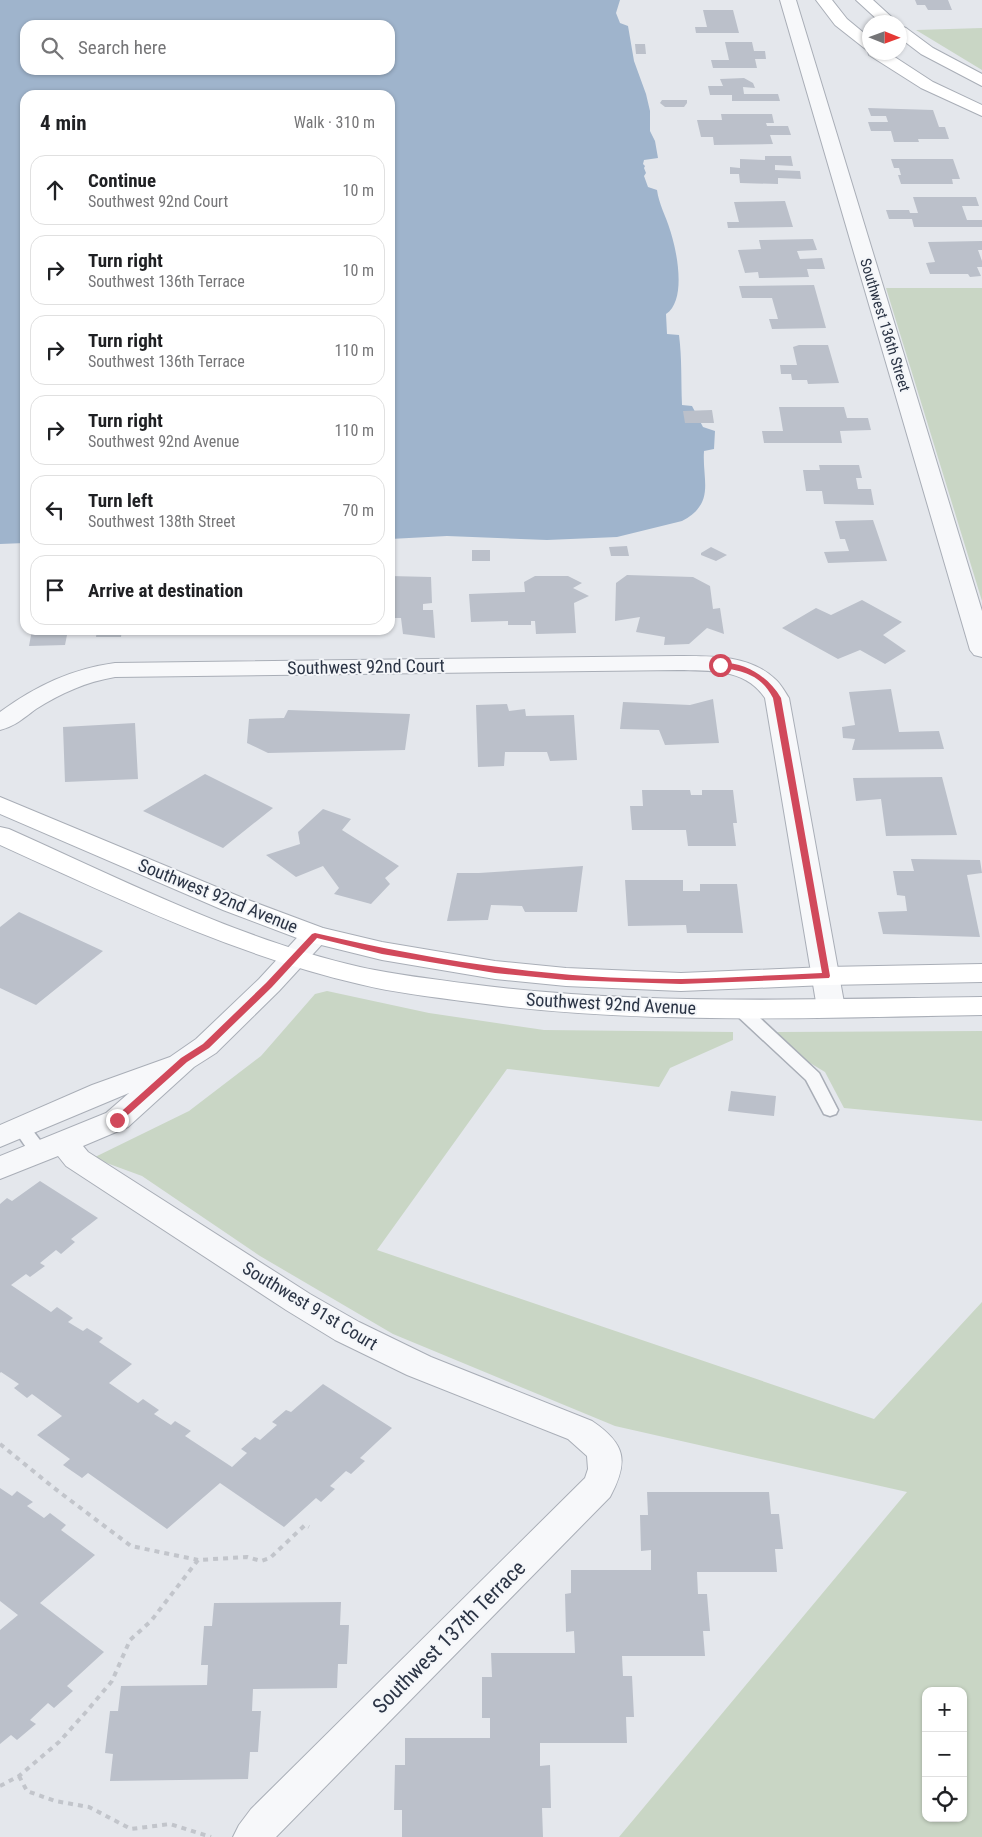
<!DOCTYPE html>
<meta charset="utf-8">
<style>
body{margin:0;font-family:"Roboto Condensed",sans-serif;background:#f6f6f6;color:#202124}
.controls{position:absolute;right:15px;bottom:15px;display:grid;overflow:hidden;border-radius:10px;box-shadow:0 1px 4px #0004}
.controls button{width:45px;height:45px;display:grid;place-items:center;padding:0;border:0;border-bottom:1px solid #e0e0e0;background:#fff;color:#202124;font:25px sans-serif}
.compass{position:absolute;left:862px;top:15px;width:45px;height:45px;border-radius:50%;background:#fff;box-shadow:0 1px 4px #0004;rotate:91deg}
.stop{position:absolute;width:15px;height:15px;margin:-11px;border:4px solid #d1495b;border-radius:50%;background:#fff}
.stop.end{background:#d1495b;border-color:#fff;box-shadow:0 1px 5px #0008}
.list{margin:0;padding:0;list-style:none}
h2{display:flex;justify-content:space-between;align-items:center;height:65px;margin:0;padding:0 20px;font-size:21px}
h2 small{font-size:16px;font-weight:400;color:#757577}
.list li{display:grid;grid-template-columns:32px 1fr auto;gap:15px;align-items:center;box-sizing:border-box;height:70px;margin:0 10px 10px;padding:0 10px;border:1px solid #e0e0e0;border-radius:15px}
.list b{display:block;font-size:19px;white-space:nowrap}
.list p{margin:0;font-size:16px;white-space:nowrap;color:#757577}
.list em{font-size:16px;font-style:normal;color:#757577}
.icon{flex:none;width:28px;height:28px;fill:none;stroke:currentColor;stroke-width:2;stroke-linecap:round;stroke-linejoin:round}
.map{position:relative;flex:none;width:982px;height:1837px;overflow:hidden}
.search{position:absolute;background:#fff;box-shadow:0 1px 4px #0004;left:20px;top:20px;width:375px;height:55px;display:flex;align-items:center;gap:12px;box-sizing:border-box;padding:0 18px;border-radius:15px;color:#757577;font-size:19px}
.panel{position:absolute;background:#fff;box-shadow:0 1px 4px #0004;left:20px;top:90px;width:375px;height:545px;border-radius:15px}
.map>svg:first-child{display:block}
.green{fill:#c9d6c5;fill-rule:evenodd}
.water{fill:#9fb4cc;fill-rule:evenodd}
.building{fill:#bbc0ca}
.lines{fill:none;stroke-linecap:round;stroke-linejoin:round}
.lane-casing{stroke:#a9aeb7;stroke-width:3}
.street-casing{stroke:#a9aeb7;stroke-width:2}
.secondary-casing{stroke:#a9aeb7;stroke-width:2}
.path{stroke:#c2c5cb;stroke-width:4;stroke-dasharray:5 5;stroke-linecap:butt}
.lane{fill:#f7f8fa;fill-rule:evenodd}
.street{fill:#f7f8fa;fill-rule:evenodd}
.secondary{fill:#fff;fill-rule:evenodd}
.route{fill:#d1495b}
.labels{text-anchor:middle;stroke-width:4;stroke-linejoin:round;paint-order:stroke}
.far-street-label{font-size:15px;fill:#2b3445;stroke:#f4f6f9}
.street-label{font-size:18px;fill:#2b3445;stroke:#f4f6f9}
.near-street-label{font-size:21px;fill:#2b3445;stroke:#f4f6f9}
</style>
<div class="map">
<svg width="982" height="1837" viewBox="0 0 982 1837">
<rect width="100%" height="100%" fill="#e4e7ec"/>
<path class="green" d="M982,28v42l-66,-40z
M886,288h96v313z
M327,991l102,22 115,17 189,2v8l-63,28 -11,19 -152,-18 -130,181 497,169 108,-117v535h-363l288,-345 -292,-66 -222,-92 -133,-78 -118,-80 -49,-18 96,-47 72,-55 54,-62zM926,1691h37v127h-37z
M982,1031v90l-138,-13 -19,-36 -40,-24 -8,-16z"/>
<path class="water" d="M0,0h620l-4,13 4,10 8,3 6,35 12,33 4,17v20l5,10 3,17 -14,2 -1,4 2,2 -1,2 2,5 -2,3 4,11 9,3c2,15 9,26 13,40 7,21 17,70 -4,84l1,20 12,1c3,23 2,46 3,70l10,1 11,21 12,4 -1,18 -10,2c-2,30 12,52 -22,70l-65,16 -70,3 -100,-4 -57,3v-444h-365v448l-25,1zM25,25h365v45h-365z"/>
<path class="building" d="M915,0h33l4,10h-24l-3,-5h-8z
M703,10h30l6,23h-43l-1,-6h12z
M725,42h27l2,9h11l1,8h-11l2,9h-44l-2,-8h18z
M635,44h10l1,10h-10z
M744,78l9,5 2,5 -12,-1 1,7h34l2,7h-48v-6h-22l-2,-9h15l-3,-7z
M662,100h25v3l-3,4h-19l-5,-4z
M868,108l65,2 6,17h6l4,12h-31l1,3h-25l-3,-11h-20l-3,-9h20l-2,-6h-15z
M721,114h51l2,9h-8l1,3h21l3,9h-21l3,9 -59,1 -1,-8h-12l-4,-17h25z
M765,156h26l2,10 -18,-1v5l25,1 1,8 -23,-1v6l-38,-1 -1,-9h-9v-7l10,1v-9l25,1z
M891,159h62l7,20h-8l1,5h-52l-3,-9h3l-2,-7h-5z
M913,197h63l3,9h-17l5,14h15v7h-68l-2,-8h-23l-3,-9h23l1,3h8z
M785,201l8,26 -65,1 -1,-6h12l-5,-20z
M813,239l4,11 -20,1 3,8 22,-1 3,11h-18l2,8 -50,1 -1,-6 -13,1 -7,-23 23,-1 -2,-9z
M982,241v9h-4l4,11v6h-5l4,9 -11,1 -2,-3h-38l-4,-11 9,-1 -7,-20z
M814,285l12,43 -54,1 -3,-10h9l-6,-21h-30l-3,-12z
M799,345h29l11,38 -31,1 -1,-4h-15l-1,-6h-10l-1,-9h17l-4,-18z
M779,407h65l3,11h21l3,12 -31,1 2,12h-78l-2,-12h21z
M712,410l2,13h-29l-2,-12z
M819,465h40l3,13h-6l2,11h13l3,16 -50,-1 -2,-13h-16l-3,-21h17z
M873,520l14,41 -59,2 -4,-11 25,-1 -4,-12h-5l-5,-18z
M627,546l2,10h-18l-2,-9z
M711,547l16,8 -11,6 -15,-6v-2z
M472,550h18v11h-18z
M627,575l66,2 17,9 3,23 7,-1 4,26 -17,-6 -18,16 -25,1 1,-8 -29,-5 4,-15 -25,4 1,-38z
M390,576l41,1 1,26 -9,1v6h10l2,28 -32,-4 -2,-16h-11z
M535,576h33l14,7 -9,5 16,8 -15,7 2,30 -40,1 -1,-13h-4v4h-23v-4l-37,1 -2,-28 56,-2 -1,-10z
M862,600l40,22 -19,13 23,16 -21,13 -25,-14 -22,9 -56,-31 34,-20 15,7z
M32,630h36l-3,15 -36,1z
M97,630h25l-1,7h-25z
M891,689l8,43 40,-1 5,18 -92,1 3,-11 -12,-1 -1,-11 13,-2 -6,-33z
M713,699l6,44 -54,2 -6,-15 -39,-1 3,-27 67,3z
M507,704l2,7 16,-2 1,7 48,-1 3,45 -27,1 -3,-9h-42l-1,14 -26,1 -2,-62z
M288,710l122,4 -5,36 -137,3 -21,-10 2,-24 35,-1z
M135,723l3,56 -73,3 -2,-55z
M205,774l68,34 -50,40 -80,-37z
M942,777l15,58 -71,1 -5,-37 -25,2 -3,-23z
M642,790h48l1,5h11v-5h31l4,33h-4l3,23h-48l-2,-16h-54l-2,-24h13z
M323,809l28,10 -9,11 57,36 -14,12 5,6 -19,20 -37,-10 5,-6 -16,-22 -27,11 -30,-22 34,-11 -2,-12z
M911,859l69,1 2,13 -15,2 13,62 -97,-3 -5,-22 29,-1 -2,-15 -8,-1 -4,-24h21z
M583,866l-6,46h-52l-3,-6 -31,-1 -3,15 -41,1 10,-48h22z
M625,880h58v11h17v-7h37l6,49h-56l-1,-8 -58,1z
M19,912l84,39 -67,54 -36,-17v-61z
M731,1091l45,5 -2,20 -46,-5z
M40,1181l58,37 -27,21 4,3 -14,12 -5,-4 -16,13 5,3 -15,11 -4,-3 -15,11 40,27 6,-5 16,11 -5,4 15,9 4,-3 16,10 -4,4 33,22 -23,19 29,20 5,-4 16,11 -5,4 17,11 4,-4 16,10 -6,5 47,31 15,-14 -6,-4 14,-12 5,3 17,-15 -5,-3 14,-12 5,2 32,-28 69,44 -32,30 5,3 -14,13 -5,-3 -16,15 5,3 -14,13 -5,-4 -32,29 -64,-44 -53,46 -79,-56 -6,5 -19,-13 7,-6 -33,-24 25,-19 -30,-22 -5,4 -13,-10 5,-4 -18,-12 -1,1v-169l7,-6 5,3z
M0,1488l12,8 5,-5 16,11 -6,4 17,12 6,-5 16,12 -5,5 34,25 -55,48 64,49 -37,34 6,5 -19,17 -6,-5 -18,17 6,4 -19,16 -6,-5 -11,9v-114l18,-15 -18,-14z
M647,1492h122l2,22h8l4,35h-8l2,23h-80l1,22h9l3,37h-7l2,25h-83l1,20h9l2,41h-8l1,26h-87v23l10,-1 1,43h-9l1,29h-141v-27h-8l1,-45h10v-27h85v-20h-8v-41h10l-1,-24h84l-1,-22 -8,1 -1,-38 6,-1v-23h80v-20l-10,1 -1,-36h8z
M341,1602l-1,23h9l-2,39h-9l-1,24 -84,1 -1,22h9l-3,41h-8l-2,27 -138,2 3,-27 -8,-1 5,-42h8l3,-25 86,-1 1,-20h-7l3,-39h8l2,-23z"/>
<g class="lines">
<defs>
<path id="lane" d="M740,1004l6,1 73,68 19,37 -2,4 -6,2 -6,-2 -18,-34 -72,-67 -2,-4 2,-4z
M21,1121l6,2 19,25 2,4 -2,4c-15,4 -23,-14 -31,-25l-2,-4 2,-4z"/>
<path id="street" d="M780,0h16l186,611v46l-8,-2 -4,-5z
M678,656c33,0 72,-1 97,23 6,5 10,13 14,19l56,310 -4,7 -10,2 -10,-2 -4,-7 -52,-310c-20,-30 -55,-27 -87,-28l-563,7c-29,5 -54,16 -79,32 -11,8 -22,18 -36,21v-18c36,-26 71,-43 115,-49z
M315,926l10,3 4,6 -4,6 -46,50 -63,62 -22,14 -66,60 -45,19 5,6 222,142 49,28 72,35 161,64c34,23 37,40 18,76l-334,340h-43l6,-12 12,-16 334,-331 3,-9 -1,-13 -19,-17 -161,-64 -72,-35 -49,-30 -220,-144 -8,-10 -58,23v-23l106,-43 23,-20 -129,54v-22l92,-40 78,-28 26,-18 63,-60 46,-50z"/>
<path id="secondary" d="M816,0h16l15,19 23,19v14h17l46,30 49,23v11l-61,-28 -52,-33 -1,-4 -33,-26z
M856,0h17l24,22h-17z
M900,26l6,2 27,20 49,26v12l-61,-32 -21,-16z
M0,797l243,101 80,30 59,14 113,19 71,7 115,5 145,-6 156,-3v18l-156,3 -145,6 -115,-5 -71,-7 -113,-19 -77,-19 -82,-31 -223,-96z
M0,827l9,2c114,51 229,110 351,138 36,8 73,12 110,17 169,22 341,15 512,13v18c-171,3 -343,10 -512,-13 -37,-5 -75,-9 -111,-18 -125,-29 -242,-86 -359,-139z"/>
</defs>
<use href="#lane" class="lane-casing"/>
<use href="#street" class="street-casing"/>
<use href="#secondary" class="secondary-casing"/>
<path class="path" d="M0,1444l54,44 77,58 67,14
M19,1776l8,15 28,10 34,6 42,22 39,-5 41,13
M0,1786l19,-10 40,-34 27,-30 26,-31 18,-41 21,-19 47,-61 49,-3 14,4 9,-3 35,-33 4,2"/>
<use href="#lane" class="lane"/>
<use href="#street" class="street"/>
<use href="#secondary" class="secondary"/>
</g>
<path class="route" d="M717,663c27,-2 51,13 64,35l49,278 -1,2 -148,6 -115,-4 -71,-7 -113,-19 -65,-16 -45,49 -63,61 -22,14 -67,60h-6v-4l67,-60 22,-14 63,-61 46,-49 3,-1c120,28 243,47 367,46 46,-1 93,-4 140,-6l-49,-275c-13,-25 -30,-26 -56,-32z"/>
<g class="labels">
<g class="far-street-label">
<text transform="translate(885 325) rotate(73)" y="5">Southwest 136th Street</text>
</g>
<g class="street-label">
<text transform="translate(366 667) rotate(-1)" y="6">Southwest 92nd Court</text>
<text transform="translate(218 896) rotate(22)" y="6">Southwest 92nd Avenue</text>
<text transform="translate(611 1004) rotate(3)" y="6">Southwest 92nd Avenue</text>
<text transform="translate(310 1306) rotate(31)" y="6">Southwest 91st Court</text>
</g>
<g class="near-street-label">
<text transform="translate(449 1637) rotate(-45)" y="7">Southwest 137th Terrace</text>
</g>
</g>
</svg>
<div class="controls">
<button>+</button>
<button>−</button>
<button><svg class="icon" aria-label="locate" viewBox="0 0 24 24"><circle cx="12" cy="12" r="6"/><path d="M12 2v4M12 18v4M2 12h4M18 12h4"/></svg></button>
</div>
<svg class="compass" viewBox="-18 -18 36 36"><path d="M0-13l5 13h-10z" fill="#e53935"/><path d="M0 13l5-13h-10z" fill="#757577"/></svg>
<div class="stop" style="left:720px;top:665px"></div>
<div class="stop end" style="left:117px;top:1120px"></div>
<div class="search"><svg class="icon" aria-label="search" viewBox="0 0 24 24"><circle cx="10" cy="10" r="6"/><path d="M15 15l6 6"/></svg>Search here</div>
<section class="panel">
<h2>4 min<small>Walk · 310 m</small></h2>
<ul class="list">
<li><svg class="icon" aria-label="ahead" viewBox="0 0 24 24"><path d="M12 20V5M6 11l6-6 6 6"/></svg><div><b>Continue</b><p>Southwest 92nd Court</p></div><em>10 m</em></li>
<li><svg class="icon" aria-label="right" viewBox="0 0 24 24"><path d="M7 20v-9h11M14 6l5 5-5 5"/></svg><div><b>Turn right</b><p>Southwest 136th Terrace</p></div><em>10 m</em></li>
<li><svg class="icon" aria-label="right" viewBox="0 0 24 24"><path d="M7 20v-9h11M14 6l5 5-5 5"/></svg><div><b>Turn right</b><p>Southwest 136th Terrace</p></div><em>110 m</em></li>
<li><svg class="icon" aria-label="right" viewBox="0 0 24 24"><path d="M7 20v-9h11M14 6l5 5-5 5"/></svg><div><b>Turn right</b><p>Southwest 92nd Avenue</p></div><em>110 m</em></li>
<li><svg class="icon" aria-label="left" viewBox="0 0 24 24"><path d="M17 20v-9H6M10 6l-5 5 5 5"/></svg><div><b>Turn left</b><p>Southwest 138th Street</p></div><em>70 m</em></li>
<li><svg class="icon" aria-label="arrive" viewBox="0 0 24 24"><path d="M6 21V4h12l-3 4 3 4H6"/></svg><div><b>Arrive at destination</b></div></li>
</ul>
</section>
</div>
